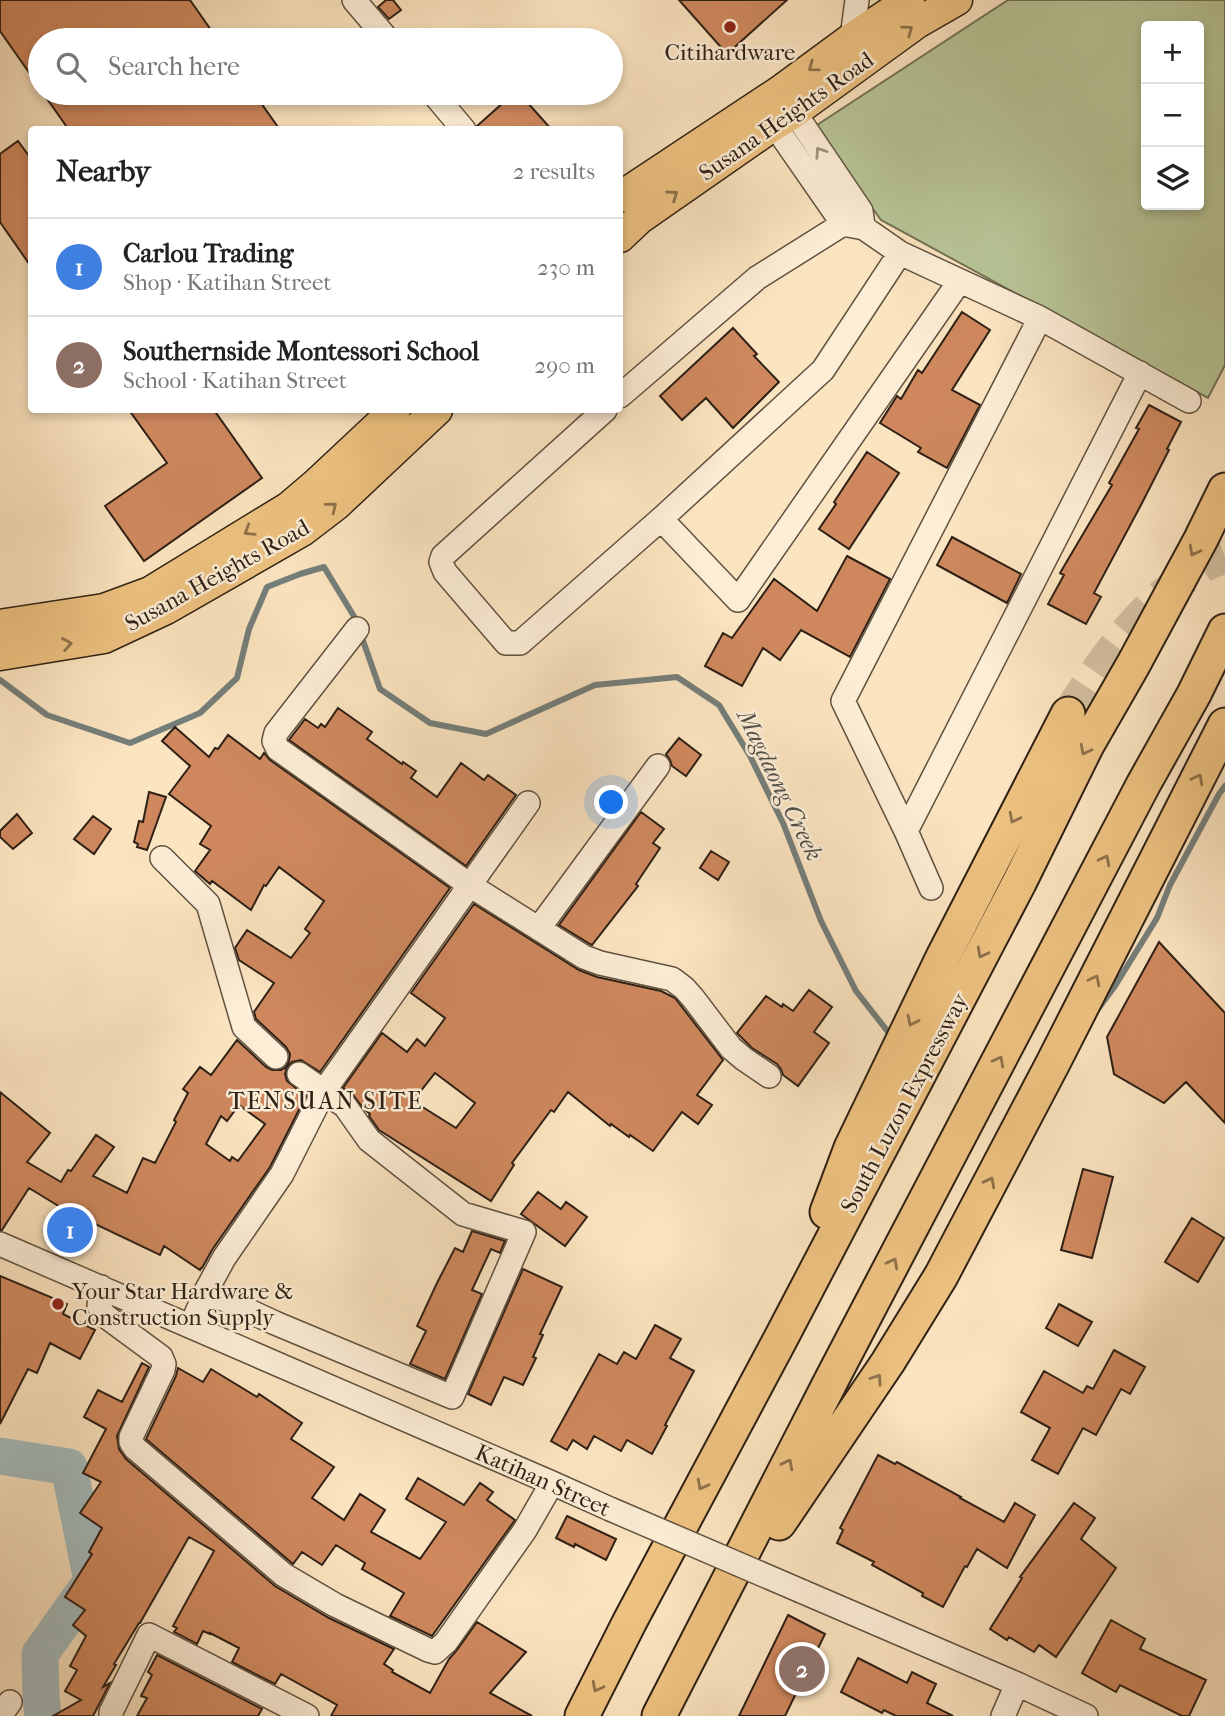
<!DOCTYPE html>
<meta charset="utf-8">
<style>
body{margin:0;font-family:"IM FELL French Canon",serif;background:#f2f2f2;color:#222}
.controls{position:absolute;right:21px;top:21px;display:grid;overflow:hidden;border-radius:7px;box-shadow:0 4px 10px #0003}
.controls button{width:63px;height:63px;display:grid;place-items:center;padding:0;border:0;border-bottom:2px solid #e0e0e0;background:#fff;color:#222;font:35px sans-serif}
.you{position:absolute;left:612px;top:803px;width:24px;height:24px;margin:-18px;border:5px solid #fff;border-radius:50%;background:#1a73e8;box-shadow:0 0 0 10px #1a73e833}
.badge{display:grid;place-items:center;width:46px;height:46px;border-radius:50%;background:#2563eb;color:#fff;font-size:23px;font-weight:700}
.pin{position:absolute;translate:-50% -50%;border:4px solid #fff;box-shadow:0 2px 7px #0006}
.list{margin:0;padding:0;list-style:none}
h2{display:flex;justify-content:space-between;align-items:center;height:91px;margin:0;padding:0 28px;font-size:30px}
h2 small{font-size:23px;font-weight:400;color:#767676}
.list li{display:grid;grid-template-columns:46px 1fr auto;gap:21px;align-items:center;box-sizing:border-box;height:98px;padding:0 28px;border-top:2px solid #e0e0e0}
.list b{display:block;font-size:26px;white-space:nowrap}
.list p{margin:0;font-size:23px;white-space:nowrap;color:#767676}
.list em{font-size:23px;font-style:normal;color:#767676}
.icon{flex:none;width:38px;height:38px;fill:none;stroke:currentColor;stroke-width:2;stroke-linecap:round;stroke-linejoin:round}
.map{position:relative;flex:none;width:1225px;height:1716px;overflow:hidden}
.search{position:absolute;background:#fff;box-shadow:0 4px 10px #0003;left:28px;top:28px;width:595px;height:77px;display:flex;align-items:center;gap:18px;box-sizing:border-box;padding:0 24px;border-radius:38px;color:#767676;font-size:26px}
.panel{position:absolute;background:#fff;box-shadow:0 4px 10px #0003;left:28px;top:126px;width:595px;height:287px;border-radius:7px}
.map>svg:first-child{display:block}
.green{fill:#b8c597;stroke:#737256;stroke-width:2;fill-rule:evenodd}
.lines{fill:none;stroke-linecap:round;stroke-linejoin:round}
.stream{stroke:#757e7a;stroke-width:6}
.river{stroke:#a4bcbe;stroke-width:37}
.building{fill:#cf885e;stroke:#2e2015;stroke-width:2;fill-rule:evenodd}
.highway-tunnel{stroke:#d2bd9e;stroke-width:33;stroke-dasharray:33 17;stroke-linecap:butt}
.minor-casing{stroke:#615140;stroke-width:26}
.major-casing{stroke:#2e2015;stroke-width:33}
.highway-casing{stroke:#2e2015;stroke-width:37}
.minor{stroke:#fcedd6;stroke-width:23}
.major{stroke:#eec280;stroke-width:30}
.highway{stroke:#eec280;stroke-width:33}
.minor-bridge-casing{stroke:#615140;stroke-width:26;stroke-linecap:butt}
.minor-bridge{stroke:#fcedd6;stroke-width:23}
.oneway{stroke:#8e714a}
.oneway2{stroke:#9f917f}
.poi-dot{fill:#8f2418;stroke:#fcedd6;stroke-width:2.5}
.labels{text-anchor:middle;stroke-width:5;stroke-linejoin:round;paint-order:stroke}
.poi-label{font-size:23px;fill:#2e2015;stroke:#fcedd6}
.street-label{font-size:23px;fill:#2e2015;stroke:#fcedd6}
.water-label{font-size:24px;font-style:italic;fill:#514f48;stroke:#fcedd6}
.neighbourhood-label{font-size:24px;letter-spacing:2px;fill:#2e2015;stroke:#fcedd6}
</style>
<div class="map">
<svg width="1225" height="1716" viewBox="0 0 1225 1716">
<rect width="100%" height="100%" fill="#fbe4c0"/>
<filter id="stains"><feTurbulence type="fractalNoise" baseFrequency=".00286" numOctaves="4"/><feColorMatrix values="0 0 0 0 .2 0 0 0 0 .09 0 0 0 0 .02 0 0 0 .5 -.17"/></filter>
<radialGradient id="worn" r=".72"><stop offset=".6" stop-color="#630" stop-opacity="0"/><stop offset="1" stop-color="#630" stop-opacity=".3"/></radialGradient>
<path class="green" d="M1008,0h217v365l-17,33 -327,-178 -67,-93zM1146,26h53v179h-53z"/>
<g class="lines">
<path class="stream" d="M361,635l19,54 50,34 56,11 109,-49 82,-8 42,28 31,51 33,67 38,98 35,70 36,46
M0,680l47,35 83,28 70,-30 37,-35 12,-49 18,-42 33,-13 24,-7 31,51 2,7
M1098,1009l17,-23 42,-68 13,-33 49,-91 6,-8"/>
<path class="river" d="M0,1456l69,11 23,114 -52,73 1,43 2,19"/>
</g>
<path class="building" d="M0,0h190l28,40h-178v48l-40,-57z
M386,0h7l8,10 -12,9 -11,-12z
M679,0h108l-60,54z
M43,93h211l26,37h-211z
M514,93h5l33,37h-74l-1,-4z
M18,141l14,19v108l-32,-46v-68z
M962,312l28,18 -38,60 28,15 -33,63 -29,-16 3,-4 -41,-25 17,-27 4,3 17,-29 4,3z
M733,328l24,26 -3,2 25,26 -46,46 -27,-30 -24,22 -22,-24z
M1149,405l32,17 -14,27 2,1 -28,55 -47,88 7,4 -15,27 -38,-20 16,-29 -4,-2 52,-88 -3,-2 30,-54 -3,-1z
M129,410h85l48,68 -118,83 -39,-55 62,-43z
M867,452l32,21 -50,76 -30,-20 17,-25 -2,-2z
M952,537l69,37 -14,29 -70,-38z
M847,556l43,23 -40,78 -49,-27 -21,30 -17,-12 -21,38 -37,-20 18,-33 9,5 42,-59 43,32z
M338,708l34,24 -5,7 35,25 1,-2 13,9 -5,7 26,19 24,-34 23,17 4,-5 28,20 -50,71 -177,-126 16,-21 13,9 3,-4 4,3z
M175,727l34,30 6,-9 3,1 10,-14 32,24 4,-6 6,7 180,128 -130,184 -19,-12 -9,2 -5,5 -2,7 2,7 19,15 -36,71 -58,83 -10,18h-1l-1,2 -36,-24 -4,9 -71,-34 -14,23 -22,-14 12,-20 -36,-22 -27,42h-2v-138l50,41 -23,29 34,20 7,-12 3,1 25,-36 18,12 -21,29 34,17 16,-35 12,5 21,-41 -2,-2 14,-27 -5,-4 17,-22 11,8 26,-35 29,27 6,3h9l5,-3 3,-6 1,-7 -4,-7 -30,-28 -2,-7 20,-29 -35,-23 -4,-12 12,-18 44,28 19,-25 -5,-4 19,-28 -45,-34 -13,19 -2,-1 -13,25 -39,-29 -2,3 -15,-13 15,-21 -10,-6 11,-18 -42,-32 21,-28 -28,-25zM239,1105l26,19 -27,37 -6,-4 -2,4 -24,-17 15,-28 6,5z
M679,738l22,17 -15,21 -14,-10 -2,-6 -4,-6z
M149,792l17,5 -19,53 -10,-3 1,-3 -4,-2 5,-21 4,1z
M641,812l23,17 -11,14 7,5 -24,36 2,2 -46,59 -2,-1 -31,-19z
M17,814l15,19 -19,16 -13,-12v-6z
M93,816l18,13 -17,25 -20,-15z
M711,851l18,11 -11,18 -18,-12z
M474,904l105,66 18,7 64,14 14,7 48,62 -26,35 15,10 -14,19 -16,-12 -29,39 -23,-16 -1,2 -18,-13 -1,2 -42,-34 -14,20 -3,-2 -39,53 2,2 -23,36 -112,-71 -10,-14 1,-2 -6,-5 -11,-14 -10,-7 39,-55 25,19 10,-13 8,7 20,-28 -34,-25zM435,1073l40,30 -19,25 -43,-27z
M1159,942l66,71v110l-39,-41 -22,21 -50,-29 -7,-37z
M809,990l23,17 -18,25 15,11 -31,43 -15,-11 -2,-6 -4,-5 -25,-16 -15,-15 29,-37 16,11 1,-3 10,7z
M1083,1169l30,8 -21,81 -31,-8z
M538,1192l23,17 5,-7 21,15 -22,29 -44,-32z
M1192,1218l32,20 -26,44 -33,-20z
M472,1231l33,10 -5,12 -9,-4 -19,41 10,4 -37,85 -35,-15 16,-33 -9,-5 20,-43 18,-35 8,4z
M523,1269l39,18 -22,47 3,1 -10,22 3,1 -13,27 -19,-8 -13,28 -23,-11z
M0,1276l67,28 -4,10 32,16 -15,29 -30,-16 -13,30 -9,-4 -28,55z
M1059,1304l33,18 -14,24 -32,-18z
M655,1325l26,14 -11,19 24,13 -29,54 2,1 -15,28 -25,-14 -6,11 -27,-15 -7,13 -14,-9 -6,10 -16,-9 48,-87 18,10 7,-12 12,7z
M1114,1350l31,17 -15,27 -9,-5 -25,46 -13,-7 -25,46 -26,-14 18,-32 -29,-16 23,-41 39,22 4,-7 6,3z
M142,1363l7,4 -32,69 2,13 7,10 149,127 54,32 65,31 -10,15 9,6 -1,2 38,21 19,-34 8,-9 20,-28 49,30 -36,41 42,23h-201l6,-11 -56,-31 -6,10 -43,-22 7,-14 -29,-15v1l-7,-3 -6,13 -23,-12 3,-4 -4,-2 41,-75 -25,-14 -49,86h-1l-25,41 2,1 -13,22 7,-4 -17,33h-40l28,-16 -16,-9 12,-21 -7,-4 16,-30 -13,-11 12,-15 -20,-13 27,-43 -3,-2 13,-24 -22,-15 21,-31 -18,-9 23,-44 -22,-12 14,-27 24,12z
M178,1368l25,14 8,-13 46,28 2,-3 43,29 -11,16 43,28 -22,31 32,22 16,-26 25,16 -14,22 49,27 26,-37 -40,-23 12,-21 46,27 16,-22 13,9 -6,8 28,20 -83,116 -42,-20 14,-23 -42,-24 3,-6 -29,-18 -14,20 -20,-13 -9,12 -147,-125 30,-63z
M878,1455l17,9 2,-2 64,35 -1,1 44,24 11,-19 20,12 -28,53 -30,-19 -10,18 -2,-1 -22,41 -21,-11 1,-3 -51,-28 2,-3 -37,-19 6,-13 -3,-2z
M1074,1503l21,15 -14,21 35,29 -60,89 -17,-12 -5,7 -25,-15 -2,3 -17,-11 32,-51 -2,-1z
M567,1516l49,23 -10,21 -31,-16 -1,3 -18,-9z
M788,1615l37,19 -40,82h-46z
M1111,1620l34,19 -5,10 66,31 -17,36h-7l-62,-31 -4,7 -34,-19z
M157,1655l105,54 -4,7h-121l10,-18 -6,-2 11,-21 -4,-3z
M858,1658l49,25 5,-11 24,12 -9,19 26,13h-57l-12,-6 -2,3 -41,-21z"/>
<g class="lines">
<path class="highway-tunnel" d="M1068,714c36,-55 74,-113 133,-146 7,-5 16,-8 24,-11"/>
<defs>
<path id="minor" d="M354,0l34,40
M852,38l5,-38
M433,93l31,37
M786,100l75,111 2,14
M766,113l77,111 21,4 36,25 140,65 149,83
M620,396l137,-118 86,-54 18,-13
M605,410l-162,146 -2,6 4,10 61,71h14l141,-124 162,-149 77,-117
M661,519l77,81 221,-318
M357,629l-81,104 -2,8 4,8 193,137 113,71 16,6 72,16 12,9 9,10 38,50 13,11 25,17
M906,831l234,-458
M162,858l46,46 36,123 32,30
M931,888l-25,-57 -63,-130 197,-383
M539,928l119,-162
M0,1244l552,239 58,26
M101,1287l-2,19 5,9 57,42 3,7 -1,6 -32,67v5l4,6 149,127 51,30 93,45 7,2 11,-10 79,-112 27,-47
M206,1291l69,32 177,74 72,-165 -61,-18 -94,-74 -24,-34 -46,-32
M191,1326l15,-35 18,-33 58,-84 42,-83 204,-288
M801,1591l216,93 69,32
M0,1716l10,-14
M111,1716v-4l38,-77 158,81
M1003,1716l14,-32"/>
<path id="major" d="M620,197l160,-106 72,-53 57,-38
M620,237l19,-18 135,-94 19,-12 124,-90 40,-23
M0,625l104,-16 46,-17 139,-85 27,-23 79,-74
M0,655l104,-17 62,-29 136,-78 34,-26 101,-95"/>
<path id="highway" d="M827,1212l24,-64 92,-191 125,-243
M779,1523l109,-161 53,-86 112,-213 172,-338
M582,1716l48,-95 151,-283 238,-455 68,-138 46,-80 68,-126 24,-49
M659,1716l176,-343 308,-588 51,-91 31,-63"/>
</defs>
<use href="#minor" class="minor-casing"/>
<use href="#major" class="major-casing"/>
<use href="#highway" class="highway-casing"/>
<use href="#minor" class="minor"/>
<use href="#major" class="major"/>
<use href="#highway" class="highway"/>
<defs>
<path id="minor-bridge" d="M610,1509l191,82"/>
</defs>
<use href="#minor-bridge" class="minor-bridge-casing"/>
<use href="#minor-bridge" class="minor-bridge"/>
</g>
<defs><path id="oneway-chevron" d="M-2-3.5L2.5 0L-2 3.5" fill="none" stroke-width="1.6" stroke-linecap="round" stroke-linejoin="round" transform="scale(1.75)"/></defs>
<g class="oneway">
<use href="#oneway-chevron" transform="translate(908 30) rotate(-36)"/>
<use href="#oneway-chevron" transform="translate(813 67) rotate(144)"/>
<use href="#oneway-chevron" transform="translate(673 195) rotate(-35)"/>
<use href="#oneway-chevron" transform="translate(332 507) rotate(-39)"/>
<use href="#oneway-chevron" transform="translate(249 531) rotate(148)"/>
<use href="#oneway-chevron" transform="translate(1194 551) rotate(118)"/>
<use href="#oneway-chevron" transform="translate(67 644) rotate(-10)"/>
<use href="#oneway-chevron" transform="translate(1085 750) rotate(117)"/>
<use href="#oneway-chevron" transform="translate(1198 779) rotate(-63)"/>
<use href="#oneway-chevron" transform="translate(1014 818) rotate(117)"/>
<use href="#oneway-chevron" transform="translate(1105 860) rotate(-63)"/>
<use href="#oneway-chevron" transform="translate(982 953) rotate(118)"/>
<use href="#oneway-chevron" transform="translate(1095 980) rotate(-63)"/>
<use href="#oneway-chevron" transform="translate(912 1021) rotate(116)"/>
<use href="#oneway-chevron" transform="translate(999 1061) rotate(-62)"/>
<use href="#oneway-chevron" transform="translate(990 1182) rotate(-62)"/>
<use href="#oneway-chevron" transform="translate(893 1263) rotate(-62)"/>
<use href="#oneway-chevron" transform="translate(877 1379) rotate(-56)"/>
<use href="#oneway-chevron" transform="translate(788 1464) rotate(-63)"/>
<use href="#oneway-chevron" transform="translate(702 1485) rotate(118)"/>
<use href="#oneway-chevron" transform="translate(597 1687) rotate(117)"/>
</g>
<use class="oneway2" href="#oneway-chevron" transform="translate(820 152) rotate(-124)"/>
<g class="poi-dot">
<circle cx="730" cy="27" r="7"/>
<circle cx="58" cy="1304" r="7"/>
</g>
<g class="labels">
<g class="poi-label">
<text x="730" y="60">Citihardware</text>
<text x="72" y="1299" text-anchor="start">Your Star Hardware &amp;<tspan x="72" dy="26">Construction Supply</tspan></text>
</g>
<g class="street-label">
<text transform="translate(786 116) rotate(-35)" y="8">Susana Heights Road</text>
<text transform="translate(217 575) rotate(-29)" y="8">Susana Heights Road</text>
<text transform="translate(904 1103) rotate(-62)" y="8">South Luzon Expressway</text>
<text transform="translate(543 1480) rotate(24)" y="8">Katihan Street</text>
</g>
<g class="water-label">
<text transform="translate(780 785) rotate(64)" y="8">Magdaong Creek</text>
</g>
<g class="neighbourhood-label">
<text x="326" y="1109">TENSUAN SITE</text>
</g>
</g>
<rect width="100%" height="100%" filter="url(#stains)"/>
<rect width="100%" height="100%" fill="url(#worn)"/>
</svg>
<div class="controls">
<button>+</button>
<button>−</button>
<button><svg class="icon" aria-label="layers" viewBox="0 0 24 24"><path d="M12 4l9 5-9 5-9-5zM3 14l9 5 9-5"/></svg></button>
</div>
<div class="you"></div>
<div class="pin badge" style="left:70px;top:1230px;background:#3f7fe0">1</div>
<div class="pin badge" style="left:802px;top:1669px;background:#8d6e63">2</div>
<div class="search"><svg class="icon" aria-label="search" viewBox="0 0 24 24"><circle cx="10" cy="10" r="6"/><path d="M15 15l6 6"/></svg>Search here</div>
<section class="panel">
<h2>Nearby<small>2 results</small></h2>
<ul class="list">
<li><span class="badge" style="background:#3f7fe0">1</span><div><b>Carlou Trading</b><p>Shop · Katihan Street</p></div><em>230 m</em></li>
<li><span class="badge" style="background:#8d6e63">2</span><div><b>Southernside Montessori School</b><p>School · Katihan Street</p></div><em>290 m</em></li>
</ul>
</section>
</div>
